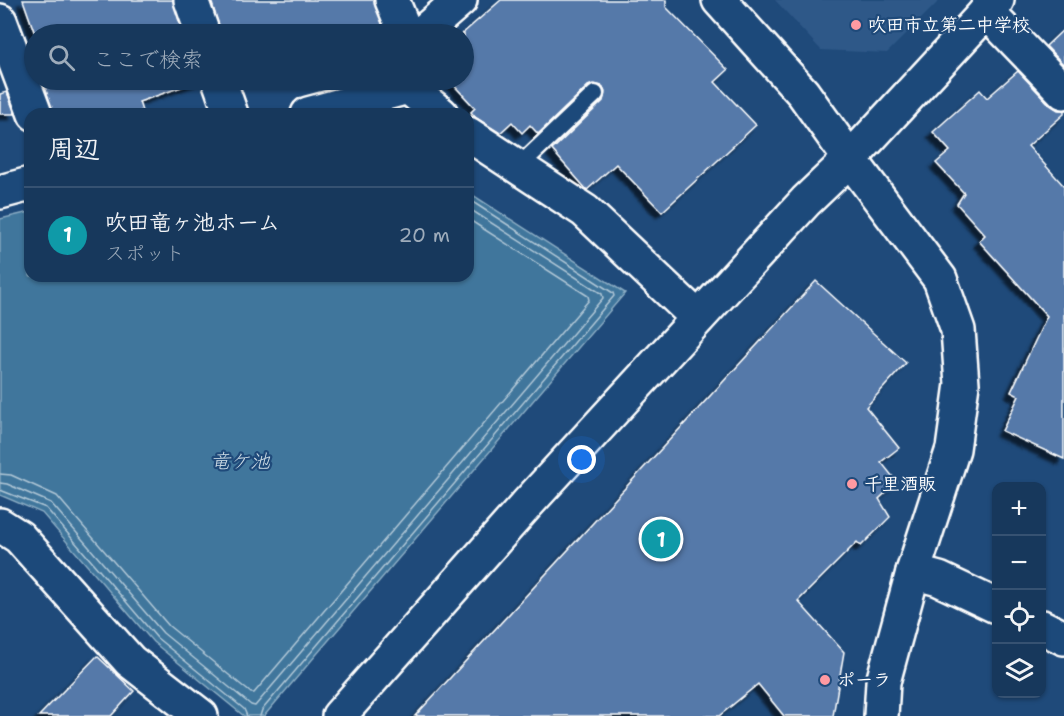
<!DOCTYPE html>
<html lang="ja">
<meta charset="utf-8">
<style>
body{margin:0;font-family:"Shantell Sans","Klee One",sans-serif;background:#244365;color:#f1f3f6}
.controls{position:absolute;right:18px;bottom:18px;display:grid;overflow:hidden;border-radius:12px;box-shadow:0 2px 4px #0004}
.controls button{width:54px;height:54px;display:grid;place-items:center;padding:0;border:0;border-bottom:2px solid #365272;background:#17385c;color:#f1f3f6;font:30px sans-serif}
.you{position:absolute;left:582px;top:460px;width:21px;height:21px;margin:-15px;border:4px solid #fff;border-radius:50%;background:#1a73e8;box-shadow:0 0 0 9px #1a73e833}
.badge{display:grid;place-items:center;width:39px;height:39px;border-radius:50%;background:#8abfa5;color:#fff;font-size:20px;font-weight:700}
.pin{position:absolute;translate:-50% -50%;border:3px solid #fff;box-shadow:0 2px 6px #0006}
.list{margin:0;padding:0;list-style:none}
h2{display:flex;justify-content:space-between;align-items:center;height:78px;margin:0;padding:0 24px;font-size:26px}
h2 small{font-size:20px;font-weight:400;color:#9eacbb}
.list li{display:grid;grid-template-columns:39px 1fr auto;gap:18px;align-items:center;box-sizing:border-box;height:96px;padding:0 24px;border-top:2px solid #365272}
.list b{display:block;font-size:22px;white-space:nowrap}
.list p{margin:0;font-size:20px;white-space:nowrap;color:#9eacbb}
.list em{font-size:20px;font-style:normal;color:#9eacbb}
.icon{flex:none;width:33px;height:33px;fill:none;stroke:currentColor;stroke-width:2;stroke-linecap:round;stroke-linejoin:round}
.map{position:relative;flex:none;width:1064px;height:716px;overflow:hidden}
.search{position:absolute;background:#17385c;box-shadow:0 2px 4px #0004;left:24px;top:24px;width:450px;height:66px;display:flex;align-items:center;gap:15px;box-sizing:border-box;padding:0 21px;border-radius:33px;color:#9eacbb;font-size:22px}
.panel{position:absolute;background:#17385c;box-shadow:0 2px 4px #0004;left:24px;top:108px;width:450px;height:174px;border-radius:18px}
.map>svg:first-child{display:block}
.built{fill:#2f5888}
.water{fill:#3f769c;stroke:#8cadc4;stroke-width:1.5}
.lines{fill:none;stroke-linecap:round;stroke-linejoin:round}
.shore{stroke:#b2c8d7;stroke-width:1.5}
.building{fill:#5579a9;stroke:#fff;stroke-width:1.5;filter:url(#shadow)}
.lane-casing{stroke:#fff;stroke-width:21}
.street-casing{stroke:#fff;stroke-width:38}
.secondary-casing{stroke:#fff;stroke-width:38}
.lane{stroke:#1f4a7a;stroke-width:16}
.street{stroke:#1f4a7a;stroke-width:33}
.secondary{stroke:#1f4a7a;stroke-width:33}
.poi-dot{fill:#ff9aa2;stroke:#1f4a7a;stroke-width:2}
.labels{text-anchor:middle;stroke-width:4.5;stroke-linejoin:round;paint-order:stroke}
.poi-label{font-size:18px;font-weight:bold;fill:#fff;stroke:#1f4a7a;text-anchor:start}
.water-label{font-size:20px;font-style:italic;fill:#cfdde6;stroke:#1f4a7a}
</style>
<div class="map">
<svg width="1064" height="716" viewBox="0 0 1064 716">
<defs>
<filter id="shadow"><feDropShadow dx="-5.5" dy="5.5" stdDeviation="1.5" flood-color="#0009"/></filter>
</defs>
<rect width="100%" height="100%" fill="#1f4a7a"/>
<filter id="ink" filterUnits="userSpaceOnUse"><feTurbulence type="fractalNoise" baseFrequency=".0167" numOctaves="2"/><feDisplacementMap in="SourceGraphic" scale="12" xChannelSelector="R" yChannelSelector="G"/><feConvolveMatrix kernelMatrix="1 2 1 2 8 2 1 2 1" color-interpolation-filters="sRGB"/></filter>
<g filter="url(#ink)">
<path class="built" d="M775,0h165l-53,53 -66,-3z"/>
<path class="water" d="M468,192l157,101 -361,423h-20l-91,-74 -111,-129 -42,-18v-276l30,-7v64h438z"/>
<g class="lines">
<path class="shore" d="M0,474l11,1 46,21 112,130 82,67h3l335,-393 -1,-4 -120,-77
M0,483l7,1 44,19 112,130 88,72 4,1 348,-408 -1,-4 -134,-86
M0,490l46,18 111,130 87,71 3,7
M260,716l2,-6 352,-414 -1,-3 -145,-94"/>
</g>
<path class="building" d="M23,0h150l10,34h-148z
M211,0h163l12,34h-165z
M501,0h165v7l62,63 -13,12 41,43 -94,87 -46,-48 -29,26 -35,-40 51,-49 2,-9 -3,-6 -9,-2 -5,2 -50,48 -8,-9 -8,8 -10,-11 -12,11 -24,-15 -5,-6 4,-4 -26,-28h15v-46h-2z
M1064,29v36l-18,-19z
M1018,71l32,34 8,5h6v4l-36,32 36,40v273l-62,-28 17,-35 -8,-4 36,-76 -68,-75 6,-6 -28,-31 7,-11 -28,-30 14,-12 -17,-19 47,-42 7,8z
M51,80h150l-62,22 4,12h-90l-9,-31 8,-2z
M7,92l8,22h-15v-20z
M816,281l90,82 -40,44 33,41 -18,14 16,20 -18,17 11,18 -29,29 -4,-4 -59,59 46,51 -11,64h-49l-26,-32 -39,32h-304z
M97,656l37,35 -23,25h-72z"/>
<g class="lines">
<defs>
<path id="lane" d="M518,167l77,-73"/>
<path id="street" d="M191,0l12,34
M392,0l14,34
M986,11l78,81
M0,21l35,93
M421,34l39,-34
M219,80l12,34
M308,114l100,-27 33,27
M468,134l117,77 113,107
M0,192l30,-8
M0,525l19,12 111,124 71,55
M913,572l26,7 57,27
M1042,627l22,11"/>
<path id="secondary" d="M719,0l84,93 47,66 90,120 18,51 4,54 -9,65 -40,123 -30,110 -2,34
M339,716l189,-213 278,-302 44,-42 147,-159"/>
</defs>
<use href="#lane" class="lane-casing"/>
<use href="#street" class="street-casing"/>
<use href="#secondary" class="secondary-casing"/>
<use href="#lane" class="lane"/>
<use href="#street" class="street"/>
<use href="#secondary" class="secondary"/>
</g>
</g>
<g class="poi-dot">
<circle cx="856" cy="25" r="6"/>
<circle cx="852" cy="484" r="6"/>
<circle cx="825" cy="680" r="6"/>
</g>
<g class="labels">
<g class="poi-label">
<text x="868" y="31">吹田市立第二中学校</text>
<text x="864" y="490">千里酒販</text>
<text x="837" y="686">ポーラ</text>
</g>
<g class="water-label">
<text x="240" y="468">竜ケ池</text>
</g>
</g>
</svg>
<div class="controls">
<button>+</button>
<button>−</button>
<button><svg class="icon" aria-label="locate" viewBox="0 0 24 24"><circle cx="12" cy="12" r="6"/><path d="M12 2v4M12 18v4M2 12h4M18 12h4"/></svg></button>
<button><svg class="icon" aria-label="layers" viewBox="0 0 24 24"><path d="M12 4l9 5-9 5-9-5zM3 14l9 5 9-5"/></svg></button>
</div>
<div class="you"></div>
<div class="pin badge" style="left:661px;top:539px;background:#0f9aa8">1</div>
<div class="search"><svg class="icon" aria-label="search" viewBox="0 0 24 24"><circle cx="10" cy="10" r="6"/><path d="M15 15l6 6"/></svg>ここで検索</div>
<section class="panel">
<h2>周辺<small></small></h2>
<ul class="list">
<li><span class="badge" style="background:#0f9aa8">1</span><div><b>吹田竜ヶ池ホーム</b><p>スポット</p></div><em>20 m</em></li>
</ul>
</section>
</div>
